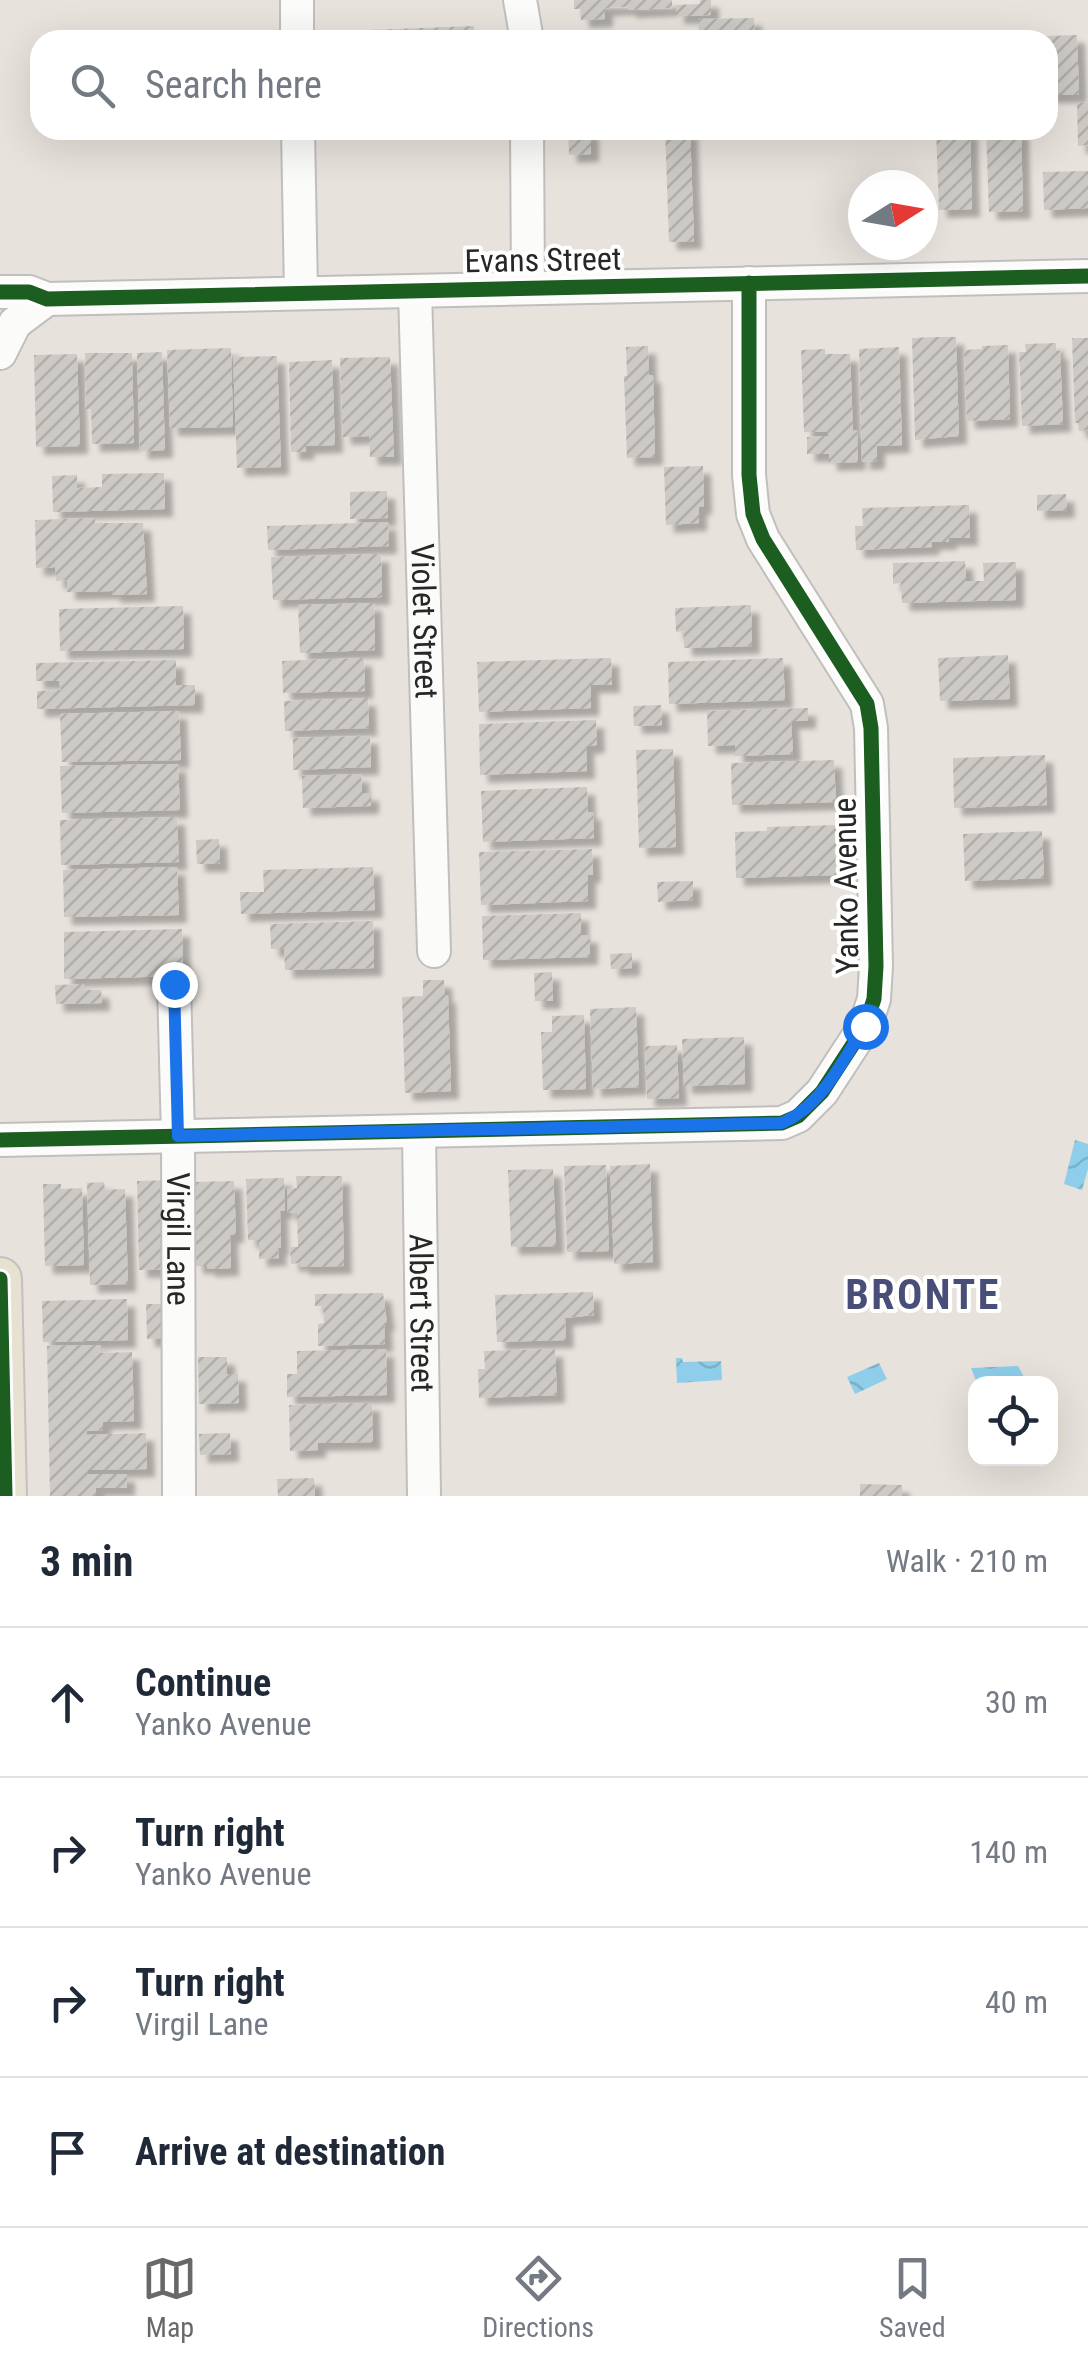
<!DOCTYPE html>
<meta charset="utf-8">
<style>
body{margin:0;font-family:"Roboto Condensed",sans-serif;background:#f6f6f7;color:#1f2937}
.controls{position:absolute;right:30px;bottom:30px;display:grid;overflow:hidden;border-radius:20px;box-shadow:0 10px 40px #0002}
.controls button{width:90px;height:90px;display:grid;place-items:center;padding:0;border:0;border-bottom:2px solid #e0e1e3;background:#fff;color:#1f2937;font:50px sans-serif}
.compass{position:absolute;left:848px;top:170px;width:90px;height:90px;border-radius:50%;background:#fff;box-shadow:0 10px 40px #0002;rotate:79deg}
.stop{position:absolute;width:30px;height:30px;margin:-22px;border:8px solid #1a73e8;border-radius:50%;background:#fff}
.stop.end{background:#1a73e8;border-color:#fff;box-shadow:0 2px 10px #0008}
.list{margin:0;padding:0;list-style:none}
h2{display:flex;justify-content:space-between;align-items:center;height:130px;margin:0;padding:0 40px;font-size:42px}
h2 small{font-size:32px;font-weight:400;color:#747a83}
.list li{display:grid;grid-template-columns:65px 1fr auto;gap:30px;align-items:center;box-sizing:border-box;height:150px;padding:0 40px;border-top:2px solid #e0e1e3}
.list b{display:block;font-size:38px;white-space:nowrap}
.list p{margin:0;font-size:32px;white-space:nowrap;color:#747a83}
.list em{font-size:32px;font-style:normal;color:#747a83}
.icon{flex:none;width:55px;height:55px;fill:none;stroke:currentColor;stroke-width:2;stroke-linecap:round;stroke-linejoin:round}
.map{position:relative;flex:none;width:1088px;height:1496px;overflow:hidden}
.search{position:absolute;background:#fff;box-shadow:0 10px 40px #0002;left:30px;right:30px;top:30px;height:110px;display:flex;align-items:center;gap:25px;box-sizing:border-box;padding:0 35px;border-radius:30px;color:#747a83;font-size:38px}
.sheet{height:730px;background:#fff}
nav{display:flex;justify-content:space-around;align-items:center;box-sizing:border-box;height:140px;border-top:2px solid #e0e1e3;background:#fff;font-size:28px;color:#747a83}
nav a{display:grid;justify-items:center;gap:5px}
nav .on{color:#6a6866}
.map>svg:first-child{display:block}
.water{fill:url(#water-waves)}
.building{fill:url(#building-hatch);filter:url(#shadow)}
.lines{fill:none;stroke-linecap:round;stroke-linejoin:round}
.minor-casing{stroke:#c0bebe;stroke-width:36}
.major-casing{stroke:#c3c1bf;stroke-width:46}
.minor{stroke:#fbfbfa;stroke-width:32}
.major{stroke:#e6e1d1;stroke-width:42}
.cycleway-casing{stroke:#fff;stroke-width:21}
.cycleway{stroke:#1b5e20;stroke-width:15}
.route{stroke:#1a73e8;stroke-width:12}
.labels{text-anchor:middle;stroke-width:8;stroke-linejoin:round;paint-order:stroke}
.street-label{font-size:32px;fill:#272727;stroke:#fff}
.district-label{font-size:42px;font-weight:bold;letter-spacing:2.5px;fill:#484e78;stroke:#fff}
</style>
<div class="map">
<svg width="1088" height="1496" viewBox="0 0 1088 1496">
<defs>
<pattern id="water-waves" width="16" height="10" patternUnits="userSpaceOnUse" patternTransform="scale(2.5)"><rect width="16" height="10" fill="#8eceea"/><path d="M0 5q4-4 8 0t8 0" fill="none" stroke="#7ab1c9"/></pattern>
<pattern id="building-hatch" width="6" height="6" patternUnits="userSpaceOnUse" patternTransform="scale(2.5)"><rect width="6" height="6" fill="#cdcac6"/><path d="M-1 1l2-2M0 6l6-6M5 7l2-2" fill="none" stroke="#b0aeaa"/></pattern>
<filter id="shadow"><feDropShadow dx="8" dy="8" stdDeviation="2.5" flood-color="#0004"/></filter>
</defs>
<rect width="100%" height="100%" fill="#e7e2dc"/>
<path class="water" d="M1075,1140l13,4v25l-6,21 -18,-6z
M676,1358h6l1,4 38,-1 1,19 -45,3z
M879,1363l8,16 -32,15 -8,-17z
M1018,1366l9,17h-50l-6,-15z"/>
<path class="building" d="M574,0h98v8l-44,2v-3l-23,1v11l-24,1v-11h-7z
M700,0h11v15l-35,1v-11l24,-1z
M754,18l1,22h-56l-1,-21z
M474,26l1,14h-125v-4l19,-1v-5z
M1077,35l2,60h-31v-55h-29v-3z
M1077,103h11v42l-10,1z
M568,130h23v24l-22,1z
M665,130h25l4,111 -25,1z
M936,130h34l2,79 -33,1z
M986,130h35l2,81 -34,1z
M1088,171v37l-44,2 -1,-38z
M934,337h22l3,99 -44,4 -3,-102z
M1072,338h16v92l-9,1 -1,-8h-3z
M1056,343v8h4l3,73 -41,2 -3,-74h7l-1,-8z
M1008,345l2,74 -43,2 -3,-71 18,-1v-3z
M648,346l1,29h4l2,82 -28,1 -3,-82h3l-1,-29z
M899,347l3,98 -25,1v15l-15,1 -3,-113z
M231,348l2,79 -63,1 -3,-78z
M825,349v5h25l3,77 4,-1 1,32 -29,1v-9h-22v-17l21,-1v-4h-24l-3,-82z
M162,352l3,98 -25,1 -3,-98z
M85,353h47l2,90 -42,1 -1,-35h-5z
M77,354l3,92 -44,1 -2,-92z
M277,356l4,111 -44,1 -4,-111z
M390,357l4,100h-24l-1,-21 -26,1 -3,-79z
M332,360l3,85 -29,1v6h-15l-2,-90z
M703,466l1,40 -5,1v16l-33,2 -2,-58z
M164,473l1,36 -112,3 -1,-36 25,-1v13l25,-1v-13z
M387,491l1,27 -38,1v-27z
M1066,494l1,16 -30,1v-16z
M969,505l1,33h-21v4h-18l1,5 -76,3 -1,-24h8l-1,-18z
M95,518v5h48l4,71 -34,1 -1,-4 -45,1v-12l-11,1 -1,-14 -19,1 -1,-48z
M388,522l1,24 -121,4 -1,-24z
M381,554l1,43 -109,3 -2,-43z
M965,561l1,20h18l-1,-18 33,-1v38l-114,3 -1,-20 -8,1v-21z
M374,603l1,47 -75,3 -2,-48z
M751,605l1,41 -68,2v-17l-8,1 -1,-24z
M183,606l1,43 -124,2 -1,-42z
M1008,655l2,44 -70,2 -2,-43z
M364,658l1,33 -82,2 -1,-32z
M611,658l1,27h-21v23l-112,4 -2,-50z
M783,658l2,42 -116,4 -1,-42z
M176,660v25h19v20l-158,4v-18l24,-1 -2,-9h-23v-18z
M368,698l1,30 -84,3 -1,-30z
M661,705l1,20 -28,1 -1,-20z
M808,708v13h-17l2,33 -58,2v-11l-27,1 -1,-35z
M179,711l2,49 -119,2 -2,-48z
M596,720l1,25 -11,1 1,25 -107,4 -1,-51z
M370,736l1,31 -78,3v-32z
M673,749l3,98 -37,1 -3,-98z
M1045,755l2,50 -93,3 -1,-50z
M834,760l2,42 -104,3 -1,-42z
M178,764l2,46 -118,3 -2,-47z
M361,774l1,19h9v13l-68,2 -1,-32z
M587,787l1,25h5l1,26 -111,4 -2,-51z
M177,817l2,45 -118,3 -1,-45z
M837,825l1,50 -102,3 -1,-46 32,-1v-4z
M1042,831l2,47 -79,3 -2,-47z
M219,839l1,25h-23l-1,-24z
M592,849l1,26h-5v26l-107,4 -2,-53z
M177,867l2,48 -115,2 -1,-47z
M373,867l2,43 -134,4 -1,-22h24l-1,-22z
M693,881v19l-35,2 -1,-20z
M581,913v22h9v22l-107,3 -1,-44z
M373,921l1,47 -89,2 -1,-21h-13l-1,-25z
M182,929l1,47 -119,3v-47z
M632,953v15l-21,1 -1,-15z
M552,972l1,29h-18l-1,-28z
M423,980h21l1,16 3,-1 3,96 -46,2 -3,-96 21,-1z
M84,984v6h17l1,13 -46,1 -1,-19z
M636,1007l3,80 -46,2 -3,-80z
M584,1015l2,74 -43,1 -2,-58h11v-16z
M744,1037l1,47 -61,2 -2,-47z
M677,1045l2,53 -32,1 -2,-53z
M650,1164l3,98 -39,2 -4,-98z
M606,1165l3,86 -42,1 -3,-86z
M553,1169l3,77 -45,1 -3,-77z
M296,1176h46l2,90 -43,1 -1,-4 -9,1 -1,-17h8l-1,-34h-9l-1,-24 10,-1z
M284,1178l1,33h-5l1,37h-3l1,10 -20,1v-19h-11l-2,-61z
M174,1180l2,89 -37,1 -2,-89z
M234,1181l2,54h-6l1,33 -24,1v-3h-12l-2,-84z
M104,1182l1,8 20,-1 3,95 -38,1 -3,-102z
M43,1184h18v5l21,-1 2,77 -39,1z
M593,1292l1,23 -29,3 1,22 -69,2 -2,-47z
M383,1293l4,30h-3l1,21 -67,2v-22l6,-1 -1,-17h-8v-12z
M127,1299l1,41 -85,2 -1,-41z
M146,1304h25l1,34 -25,1z
M101,1345v8l31,-1 2,69 -31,1v8l-16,1 -1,4 60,-2 1,36 -60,1 1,4h39v14h-31v8h-46l-3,-150z
M386,1349l1,46 -100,2v-23h10v-23z
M555,1349l2,46 -78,3 -1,-29h7l-1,-18z
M198,1357h29v17h11l1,29 -40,1z
M372,1403l1,39 -55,1v7l-28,1 -1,-46z
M230,1433l1,21 -31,1 -1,-21z
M314,1478l1,18h-37l-1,-17z
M860,1484l42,1v11h-42z"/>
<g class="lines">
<defs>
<g id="minor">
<path d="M297,0v40"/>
<path d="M520,0l7,40"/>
<path d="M298,130l3,163"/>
<path d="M527,130l1,158"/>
<path id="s1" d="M415,291l19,660"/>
<path d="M0,292h29l18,7 1041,-23"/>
<path d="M0,353l15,-30 32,-24"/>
<path id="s2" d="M174,984l4,152 1,360"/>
<path id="s3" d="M419,1131l5,365"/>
<path d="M0,1140l782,-17 16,-7 24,-24 43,-66 9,-27 2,-33 -5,-238 -4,-24 -104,-165 -10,-25 -4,-39v-192"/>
</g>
<path id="major" d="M0,1279l5,217"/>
</defs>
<use href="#minor" class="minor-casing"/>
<use href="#major" class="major-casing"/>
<use href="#minor" class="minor"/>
<use href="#major" class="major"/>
<defs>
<path id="cycleway" d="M0,292h29l18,7 1041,-23
M0,1140l782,-17 16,-7 24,-24 43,-66 9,-27 2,-33 -5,-238 -4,-24 -104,-165 -10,-25 -4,-39v-192
M0,1279l5,217"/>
</defs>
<use href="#cycleway" class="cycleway-casing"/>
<use href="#cycleway" class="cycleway"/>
</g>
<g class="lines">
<path class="route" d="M174,984l4,152 604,-13c40,-17 60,-62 83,-97"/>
</g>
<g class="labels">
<g class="street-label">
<text transform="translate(543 260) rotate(-1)" y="11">Evans Street</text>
<text dy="11" stroke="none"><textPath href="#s1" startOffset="330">Violet Street</textPath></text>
<text transform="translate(846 886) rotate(-91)" y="11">Yanko Avenue</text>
<text dy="11" stroke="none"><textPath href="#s2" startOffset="255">Virgil Lane</textPath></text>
<text dy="11" stroke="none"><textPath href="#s3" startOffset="182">Albert Street</textPath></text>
</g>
<g class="district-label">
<text x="923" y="1309">BRONTE</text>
</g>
</g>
</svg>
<div class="controls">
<button><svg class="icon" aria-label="locate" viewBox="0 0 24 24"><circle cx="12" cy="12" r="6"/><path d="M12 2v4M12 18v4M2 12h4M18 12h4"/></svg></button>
</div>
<svg class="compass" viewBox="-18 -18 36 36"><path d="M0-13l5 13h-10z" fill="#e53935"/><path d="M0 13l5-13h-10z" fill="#747a83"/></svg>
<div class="stop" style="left:865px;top:1026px"></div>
<div class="stop end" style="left:174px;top:984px"></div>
<div class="search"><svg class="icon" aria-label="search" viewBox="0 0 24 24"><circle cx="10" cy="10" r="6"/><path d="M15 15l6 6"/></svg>Search here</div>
</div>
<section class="sheet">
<h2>3 min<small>Walk · 210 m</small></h2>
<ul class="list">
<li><svg class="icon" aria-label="ahead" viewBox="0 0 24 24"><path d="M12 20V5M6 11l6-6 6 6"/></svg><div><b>Continue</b><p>Yanko Avenue</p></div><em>30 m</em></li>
<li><svg class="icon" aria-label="right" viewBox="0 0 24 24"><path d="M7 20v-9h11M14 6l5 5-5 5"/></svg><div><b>Turn right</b><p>Yanko Avenue</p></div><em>140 m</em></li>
<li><svg class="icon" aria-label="right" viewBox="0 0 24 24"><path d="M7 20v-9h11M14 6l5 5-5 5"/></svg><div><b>Turn right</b><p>Virgil Lane</p></div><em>40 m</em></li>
<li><svg class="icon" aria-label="arrive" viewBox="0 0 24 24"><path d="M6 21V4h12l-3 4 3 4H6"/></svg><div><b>Arrive at destination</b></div></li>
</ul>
</section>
<nav>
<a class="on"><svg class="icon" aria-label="map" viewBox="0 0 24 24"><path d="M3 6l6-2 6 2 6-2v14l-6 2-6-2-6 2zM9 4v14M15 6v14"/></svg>Map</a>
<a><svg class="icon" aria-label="directions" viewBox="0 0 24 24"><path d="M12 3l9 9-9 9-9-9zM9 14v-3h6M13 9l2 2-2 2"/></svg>Directions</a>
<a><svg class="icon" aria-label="saved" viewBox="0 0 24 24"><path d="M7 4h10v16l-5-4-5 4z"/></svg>Saved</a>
</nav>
